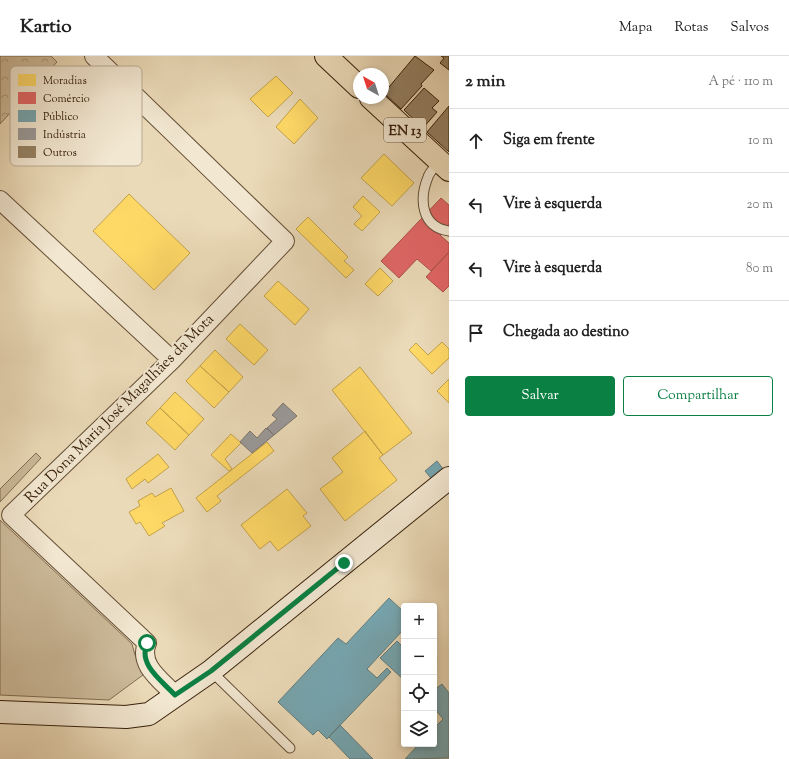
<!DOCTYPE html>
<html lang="pt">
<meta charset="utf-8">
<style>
body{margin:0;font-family:"Sorts Mill Goudy",serif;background:#f6f6f6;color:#222}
.controls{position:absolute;right:12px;bottom:12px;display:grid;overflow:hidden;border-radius:4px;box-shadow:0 2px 6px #0003}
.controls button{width:36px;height:36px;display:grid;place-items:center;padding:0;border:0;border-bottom:1px solid #e0e0e0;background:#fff;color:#222;font:20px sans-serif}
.compass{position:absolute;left:353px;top:12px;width:36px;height:36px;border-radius:50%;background:#fff;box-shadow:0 2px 6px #0003;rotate:321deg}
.stop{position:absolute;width:12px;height:12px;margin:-9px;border:3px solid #0b8043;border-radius:50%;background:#fff}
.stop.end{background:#0b8043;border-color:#fff;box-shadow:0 1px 4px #0008}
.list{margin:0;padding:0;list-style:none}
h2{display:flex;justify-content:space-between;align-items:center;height:52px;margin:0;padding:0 16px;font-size:17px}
h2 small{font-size:13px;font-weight:400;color:#767676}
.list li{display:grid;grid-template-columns:26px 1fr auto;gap:12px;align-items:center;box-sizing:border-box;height:64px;padding:0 16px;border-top:1px solid #e0e0e0}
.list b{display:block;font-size:15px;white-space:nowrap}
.list em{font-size:13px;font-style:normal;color:#767676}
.actions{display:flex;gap:8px;padding:12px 16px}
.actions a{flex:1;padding:9px 0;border:1px solid #0b8043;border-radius:4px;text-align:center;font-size:14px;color:#0b8043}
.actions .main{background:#0b8043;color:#fff}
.icon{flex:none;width:22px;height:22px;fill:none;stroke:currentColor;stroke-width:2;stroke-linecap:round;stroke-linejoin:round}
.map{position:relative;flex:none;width:449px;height:703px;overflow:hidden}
header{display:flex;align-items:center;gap:24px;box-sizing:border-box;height:56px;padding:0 20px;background:#fff;border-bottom:1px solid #e0e0e0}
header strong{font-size:19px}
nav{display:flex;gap:22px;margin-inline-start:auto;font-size:14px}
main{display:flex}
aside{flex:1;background:#fff}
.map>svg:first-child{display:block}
.green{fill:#ccba9a;stroke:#826d52}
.forest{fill:url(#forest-crowns);stroke:#826d52}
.homes{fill:#ffd966;stroke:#c3a24a}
.shops{fill:#e06666;stroke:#ad514a}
.public{fill:#76a5af;stroke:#637d7e}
.industry{fill:#999;stroke:#7c756e}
.building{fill:#958164;stroke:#37200a}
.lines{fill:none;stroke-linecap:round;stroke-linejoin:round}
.service-casing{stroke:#644e36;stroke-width:11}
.minor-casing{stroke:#644e36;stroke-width:20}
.secondary-casing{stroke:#37200a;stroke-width:24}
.primary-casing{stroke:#37200a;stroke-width:24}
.service{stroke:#f2e7d1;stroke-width:9}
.minor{stroke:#f2e7d1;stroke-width:18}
.secondary{stroke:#f2e7d1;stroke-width:22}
.primary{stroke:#ebdab8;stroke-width:22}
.route{stroke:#0b8043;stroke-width:5}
.labels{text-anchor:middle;stroke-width:4;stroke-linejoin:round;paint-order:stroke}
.shield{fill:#f2e7d1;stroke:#6f5c46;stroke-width:1}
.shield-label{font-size:14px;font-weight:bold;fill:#37200a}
.street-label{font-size:15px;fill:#37200a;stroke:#f2e7d1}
.key{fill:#f2e7d1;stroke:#baab95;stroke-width:1}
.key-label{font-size:11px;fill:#37200a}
</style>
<header>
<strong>Kartio</strong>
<nav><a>Mapa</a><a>Rotas</a><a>Salvos</a></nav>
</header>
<main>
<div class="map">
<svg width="449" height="703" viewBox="0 0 449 703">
<defs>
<pattern id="forest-crowns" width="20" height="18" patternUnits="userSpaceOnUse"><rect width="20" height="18" fill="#ccba9a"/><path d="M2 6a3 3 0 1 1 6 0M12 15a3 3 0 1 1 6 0" fill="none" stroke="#a6977c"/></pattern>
</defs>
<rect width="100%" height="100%" fill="#ebdab8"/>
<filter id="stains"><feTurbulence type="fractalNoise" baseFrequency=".005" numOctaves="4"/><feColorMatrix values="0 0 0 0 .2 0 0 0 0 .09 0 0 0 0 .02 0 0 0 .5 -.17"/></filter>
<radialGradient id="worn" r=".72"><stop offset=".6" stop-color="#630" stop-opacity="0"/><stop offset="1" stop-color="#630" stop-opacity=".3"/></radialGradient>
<path class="green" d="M36,397l5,5 -41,44v-13z
M0,464l132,124 3,11 12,17 -38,28 -109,-5z"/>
<path class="forest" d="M0,0h51l6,6 -57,62z"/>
<path class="homes" d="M276,20l17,17 -25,24 -18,-18z
M300,43l18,19 -24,26 -18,-17z
M384,98l30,29 -22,23 -31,-28z
M129,138l61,59 -36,37 -61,-59z
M363,140l17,16 -18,19 -8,-7 8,-8 -9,-9z
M308,161l40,40 -4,4 10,9 -8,8 -50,-49z
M380,212l13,13 -15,15 -13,-12z
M278,225l31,28 -14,16 -31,-29z
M240,268l28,26 -14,15 -28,-26z
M442,286l7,7v9l-17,16 -23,-24 7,-7 12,12z
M215,294l28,27 -14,15 -29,-26z
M200,310l29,26 -15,16 -28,-27z
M360,311l52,66 -29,22 -51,-65z
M449,323v24l-12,-12z
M175,336l29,27 -15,16 -29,-27z
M160,352l29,27 -14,15 -29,-27z
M365,375l18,24 -4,3 18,22 -52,41 -25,-32 23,-17 -11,-14z
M231,378l10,9 -16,16 7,10 -3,2 -18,-16z
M267,386l7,9 -57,45 4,5 -14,11 -11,-14z
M158,398l11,13 -21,16 -3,-4 -13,10 -6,-10z
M171,432l13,23 -22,12 3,3 -16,10 -9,-14 -4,2 -7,-12 11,-6 -2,-5 14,-8 3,4z
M287,433l20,24 -4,3 8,10 -33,25 -8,-10 -10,8 -19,-24z"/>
<path class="shops" d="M441,142l8,7v21l-9,9 9,8v9l-18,19 -14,-12 -18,19 -18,-17z
M449,196v34l-6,6 -17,-15z"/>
<path class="public" d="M437,405l10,13 -12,9 -10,-12z
M389,542l15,14v17l-37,40 10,9 10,-10 4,4 -64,67 -9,-9 -5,5 -35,-33 60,-64 8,6z
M397,585l7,7v32l-24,-22z
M442,628l7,9v65l-44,1 14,-15h15v-16l9,-9 -9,-11v-18z
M340,669l33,34h-23l-21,-22z"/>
<path class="industry" d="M283,347l14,13 -23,19 -7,-7 10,-9 -5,-4z
M266,372l8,7 -22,18 -12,-11 10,-11 7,7z"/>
<path class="building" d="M415,0l19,14 -13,14 1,2 -21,23 -17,-16z
M441,0h8v14l-9,-7 4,-5z
M424,32l15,13 -7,7 5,4 -14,16 -19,-18z
M449,50v46l-22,-20z"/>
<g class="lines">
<defs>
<path id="service" d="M439,106c-3,4 -9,9 -11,15 -9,22 -7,50 21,54
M211,615l79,77"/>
<path id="minor" d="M94,0l191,185 -113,119 -161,155 136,128c-9,22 14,37 28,52
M0,144l172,160"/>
<path id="secondary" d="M0,656l126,5 23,-3 62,-43 238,-193"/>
<path id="primary" d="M326,0l33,31
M371,42l78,72"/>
</defs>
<use href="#service" class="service-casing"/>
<use href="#minor" class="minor-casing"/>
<use href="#secondary" class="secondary-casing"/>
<use href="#primary" class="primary-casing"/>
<use href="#service" class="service"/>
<use href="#minor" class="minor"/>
<use href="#secondary" class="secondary"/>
<use href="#primary" class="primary"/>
</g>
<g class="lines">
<path class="route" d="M147,587c-9,22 14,37 28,52l36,-24 133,-108"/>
</g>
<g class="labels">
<rect class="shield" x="384" y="62" width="42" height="24" rx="3"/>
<g class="shield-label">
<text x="405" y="79">EN 13</text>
</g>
<g class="street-label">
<text transform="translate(119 352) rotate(-45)" y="5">Rua Dona Maria José Magalhães da Mota</text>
</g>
</g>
<rect x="10" y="10" width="132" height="100" rx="6" class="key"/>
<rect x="18" y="18" width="18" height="12" fill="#ffd966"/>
<rect x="18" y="36" width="18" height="12" fill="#e06666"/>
<rect x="18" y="54" width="18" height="12" fill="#76a5af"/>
<rect x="18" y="72" width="18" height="12" fill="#999"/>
<rect x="18" y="90" width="18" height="12" fill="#958164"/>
<g class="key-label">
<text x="43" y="28">Moradias</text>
<text x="43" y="46">Comércio</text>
<text x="43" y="64">Público</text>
<text x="43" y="82">Indústria</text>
<text x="43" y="100">Outros</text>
</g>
<rect width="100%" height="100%" filter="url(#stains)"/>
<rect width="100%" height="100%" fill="url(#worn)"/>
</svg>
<div class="controls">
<button>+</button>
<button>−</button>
<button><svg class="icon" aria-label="locate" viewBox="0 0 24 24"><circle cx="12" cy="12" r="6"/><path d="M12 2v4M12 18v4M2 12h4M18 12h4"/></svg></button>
<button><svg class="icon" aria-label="layers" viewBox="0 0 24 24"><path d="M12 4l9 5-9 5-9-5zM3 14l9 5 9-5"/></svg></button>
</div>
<svg class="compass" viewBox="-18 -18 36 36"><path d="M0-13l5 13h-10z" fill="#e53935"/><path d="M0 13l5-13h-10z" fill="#767676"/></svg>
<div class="stop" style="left:147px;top:587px"></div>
<div class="stop end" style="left:344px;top:507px"></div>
</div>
<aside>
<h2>2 min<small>A pé · 110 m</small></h2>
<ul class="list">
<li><svg class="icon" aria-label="ahead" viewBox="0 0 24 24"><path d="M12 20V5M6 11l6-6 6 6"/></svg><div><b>Siga em frente</b></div><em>10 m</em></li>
<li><svg class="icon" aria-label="left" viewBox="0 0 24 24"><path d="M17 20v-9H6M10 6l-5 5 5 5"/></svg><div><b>Vire à esquerda</b></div><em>20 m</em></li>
<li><svg class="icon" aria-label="left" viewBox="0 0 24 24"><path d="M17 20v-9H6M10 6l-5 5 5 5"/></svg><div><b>Vire à esquerda</b></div><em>80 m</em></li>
<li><svg class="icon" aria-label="arrive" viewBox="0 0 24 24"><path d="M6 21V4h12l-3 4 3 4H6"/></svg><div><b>Chegada ao destino</b></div></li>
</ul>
<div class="actions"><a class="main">Salvar</a><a>Compartilhar</a></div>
</aside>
</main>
